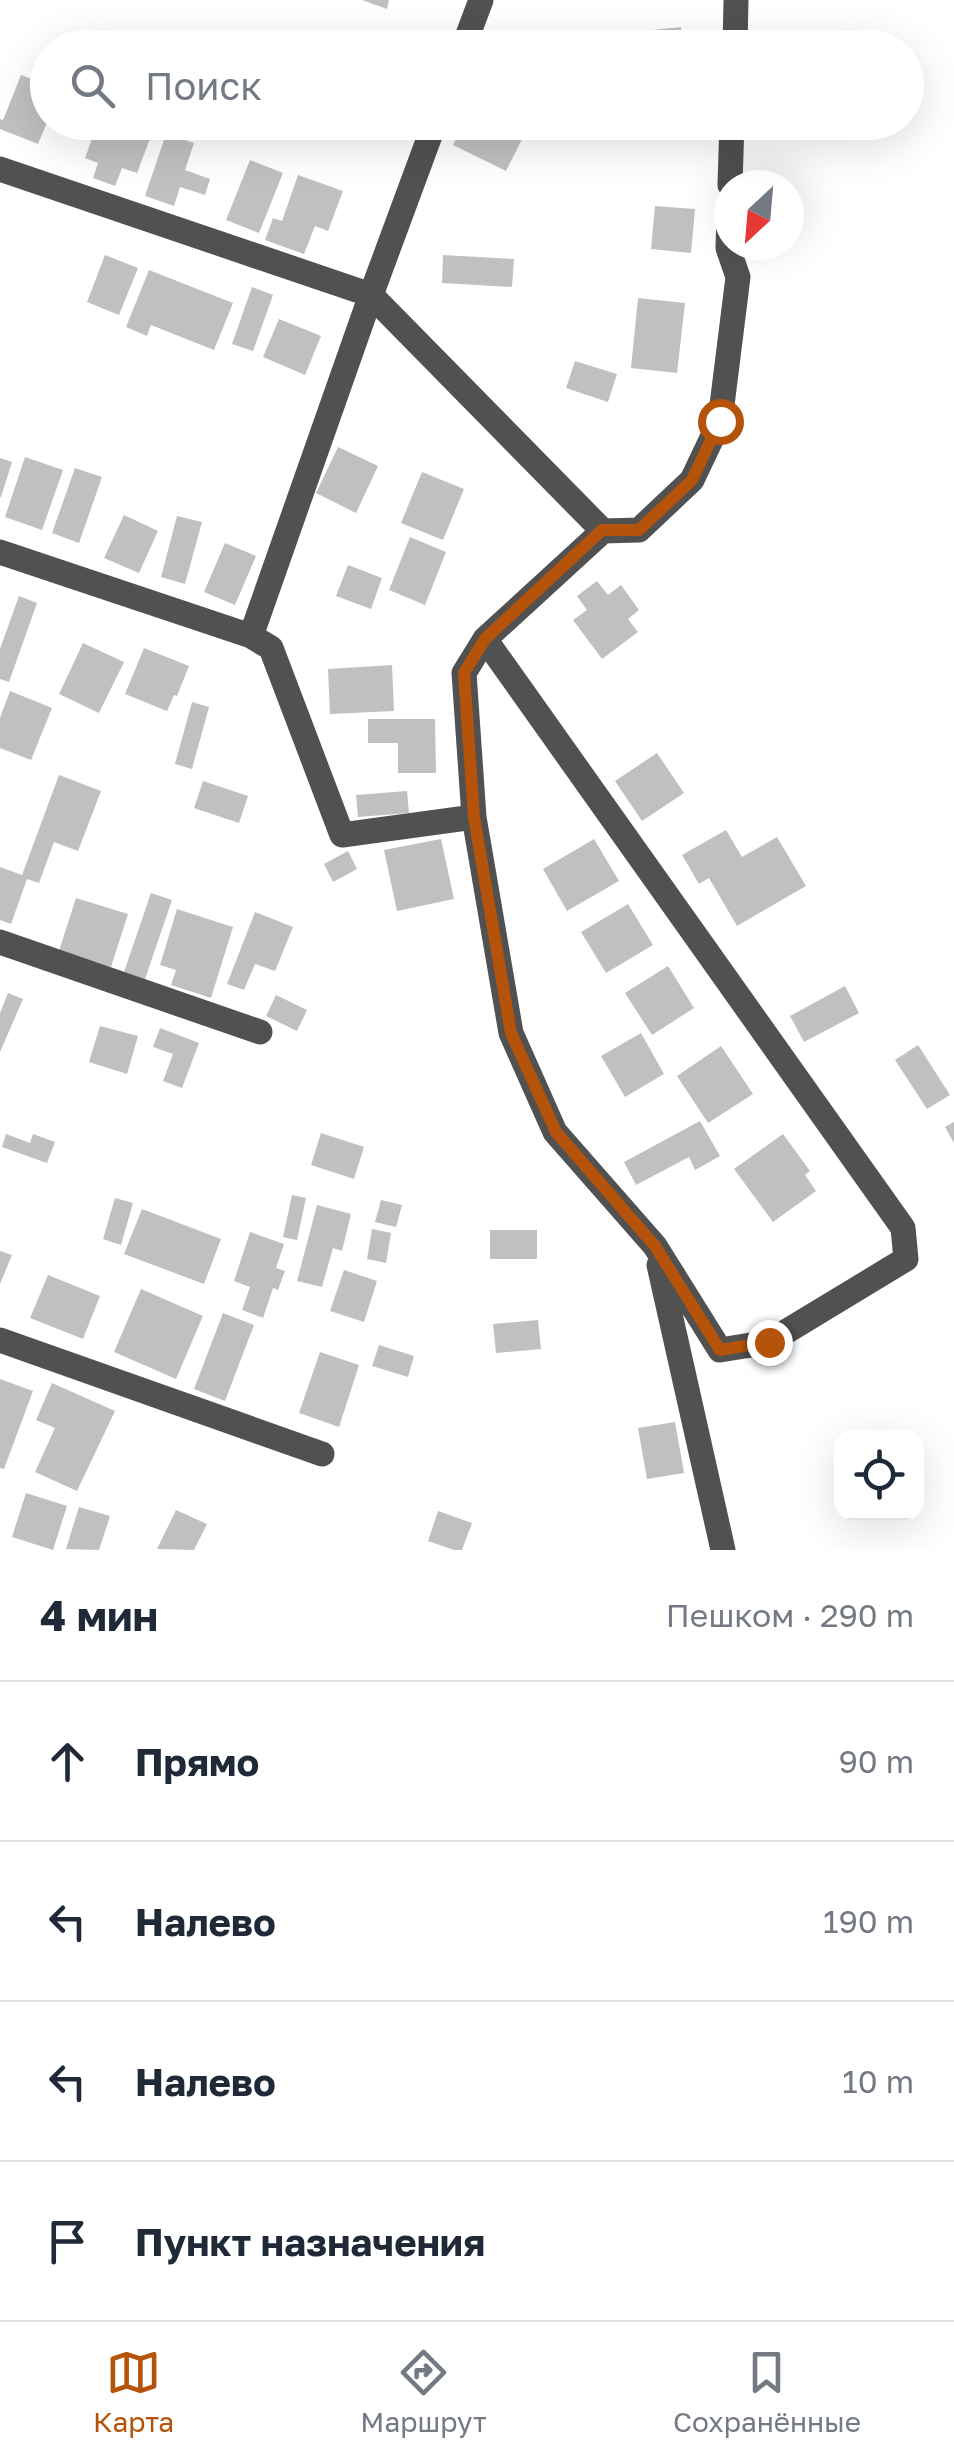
<!DOCTYPE html>
<html lang="ru">
<meta charset="utf-8">
<style>
body{margin:0;font-family:"Golos Text",sans-serif;background:#f6f6f7;color:#1f2937}
.controls{position:absolute;right:30px;bottom:30px;display:grid;overflow:hidden;border-radius:20px;box-shadow:0 10px 40px #0002}
.controls button{width:90px;height:90px;display:grid;place-items:center;padding:0;border:0;border-bottom:2px solid #e0e1e3;background:#fff;color:#1f2937;font:50px sans-serif}
.compass{position:absolute;left:714px;top:170px;width:90px;height:90px;border-radius:50%;background:#fff;box-shadow:0 10px 40px #0002;rotate:206deg}
.stop{position:absolute;width:30px;height:30px;margin:-22px;border:8px solid #b45309;border-radius:50%;background:#fff}
.stop.end{background:#b45309;border-color:#fff;box-shadow:0 2px 10px #0008}
.list{margin:0;padding:0;list-style:none}
h2{display:flex;justify-content:space-between;align-items:center;height:130px;margin:0;padding:0 40px;font-size:42px}
h2 small{font-size:32px;font-weight:400;color:#747a83}
.list li{display:grid;grid-template-columns:65px 1fr auto;gap:30px;align-items:center;box-sizing:border-box;height:160px;padding:0 40px;border-top:2px solid #e0e1e3}
.list b{display:block;font-size:38px;white-space:nowrap}
.list em{font-size:32px;font-style:normal;color:#747a83}
.icon{flex:none;width:55px;height:55px;fill:none;stroke:currentColor;stroke-width:2;stroke-linecap:round;stroke-linejoin:round}
.map{position:relative;flex:none;width:954px;height:1550px;overflow:hidden}
.search{position:absolute;background:#fff;box-shadow:0 10px 40px #0002;left:30px;right:30px;top:30px;height:110px;display:flex;align-items:center;gap:25px;box-sizing:border-box;padding:0 35px;border-radius:55px;color:#747a83;font-size:38px}
.sheet{height:770px;background:#fff}
nav{display:flex;justify-content:space-around;align-items:center;box-sizing:border-box;height:140px;border-top:2px solid #e0e1e3;background:#fff;font-size:28px;color:#747a83}
nav a{display:grid;justify-items:center;gap:5px}
nav .on{color:#b45309}
.map>svg:first-child{display:block}
.building{fill:#c0c0c0}
.lines{fill:none;stroke-linecap:round;stroke-linejoin:round}
.minor{stroke:#515151;stroke-width:25}
.route{stroke:#b45309;stroke-width:12}
</style>
<div class="map">
<svg width="954" height="1550" viewBox="0 0 954 1550">
<rect width="100%" height="100%" fill="#fff"/>
<path class="building" d="M362,0h27l-2,9z
M681,27l1,15 19,-2 1,8h-47l-2,-18z
M89,31l31,11 -2,6h-35z
M21,75l27,10v35l-10,24 -38,-15v-10l3,1z
M98,122h15l38,14 -14,37 -15,-5 -7,18 -22,-8 5,-15 -13,-5z
M207,122h50l-7,17z
M465,122h59l5,3 -23,46 -53,-26z
M166,134l28,9 -9,27 25,9 -5,16 -25,-8 -6,19 -29,-10z
M250,160l33,13 -24,60 -33,-13z
M298,175l45,16 -15,40 -13,-5 -11,28 -39,-14 8,-22 9,3z
M655,206l40,3 -4,44 -40,-4z
M105,255l33,13 -19,47 -32,-13z
M443,255l71,4 -2,28 -70,-4z
M149,270l84,33 -19,47 -63,-25 -4,11 -21,-9z
M252,287l21,8 -20,56 -21,-7z
M638,298l47,5 -8,70 -46,-5z
M279,319l42,17 -16,39 -42,-18z
M575,361l42,13 -9,28 -42,-14z
M338,447l40,19 -22,47 -40,-20z
M25,457l38,13 -21,60 -37,-13z
M0,458l12,4 -11,35h-1z
M75,468l27,9 -23,66 -27,-10z
M422,472l42,17 -21,51 -42,-17z
M124,515l34,16 -19,42 -35,-15z
M177,516l25,6 -17,62 -24,-7z
M410,537l36,15 -21,53 -36,-15z
M225,543l31,13 -21,49 -31,-13z
M348,565l34,13 -11,31 -35,-13z
M597,581l11,14 13,-10 18,25 -11,9 10,13 -36,27 -29,-39 14,-10 -10,-14z
M19,596l18,7 -28,79 -9,-3v-30z
M83,643l41,19 -25,51 -40,-19z
M144,648l45,18 -12,30 -3,-1 -7,16 -42,-17z
M392,665l2,46 -64,3 -2,-45z
M10,691l42,17 -21,52 -31,-12v-30z
M192,702l17,5 -17,62 -17,-5z
M368,719h67l1,54h-38v-30h-30z
M657,753l27,40 -42,28 -27,-40z
M59,775l42,16 -23,60 -24,-9 -15,41 -12,-4 -16,45 -11,-4v-53l22,8z
M203,781l45,15 -9,27 -45,-15z
M407,791l2,22 -51,4 -2,-22z
M726,830l16,27 35,-20 29,49 -69,40 -28,-48 -10,6 -17,-29z
M441,839l13,60 -57,12 -13,-61z
M594,839l25,42 -52,30 -24,-42z
M348,851l9,18 -24,13 -9,-18z
M151,893l21,7 -27,79 -21,-7z
M76,898l52,16 -17,53 -52,-16z
M628,904l25,41 -47,28 -25,-41z
M177,909l56,18 -22,71 -40,-13 5,-15 -16,-5z
M255,912l38,15 -18,44 -20,-7 -11,26 -17,-6z
M668,966l26,42 -42,27 -27,-42z
M845,986l14,27 -55,29 -14,-26z
M8,993l15,6 -23,53v-39z
M276,995l31,15 -10,21 -31,-15z
M100,1026l38,10 -11,38 -38,-12z
M160,1028l39,15 -17,45 -19,-7 10,-27 -20,-7z
M641,1033l23,41 -39,23 -24,-41z
M918,1045l32,50 -23,14 -32,-49z
M721,1046l32,48 -45,29 -31,-47z
M700,1121l20,35 -25,14 -6,-13 -53,28 -12,-23z
M954,1122v21l-9,-16z
M321,1133l43,14 -10,32 -43,-14z
M6,1134l24,9 3,-9 22,8 -8,21 -45,-16z
M783,1134l27,37 -5,4 11,16 -43,31 -39,-53z
M292,1195l14,3 -9,42 -14,-3z
M115,1198l18,5 -12,42 -18,-6z
M381,1200l21,5 -6,22 -21,-5z
M317,1205l34,9 -9,37 -9,-3 -11,39 -25,-6z
M142,1209l79,30 -17,45 -80,-30z
M372,1229l19,4 -5,30 -19,-4z
M490,1230h47v29h-47z
M250,1232l34,12 -8,24 9,3 -7,19 -5,-2 -10,30 -21,-8 8,-23 -16,-6z
M0,1251l12,4 -12,29z
M344,1270l33,11 -13,41 -34,-11z
M48,1275l52,21 -17,43 -53,-21z
M141,1289l62,27 -27,63 -62,-27z
M223,1313l31,12 -29,76 -31,-12z
M538,1320l3,29 -45,4 -3,-29z
M379,1345l35,11 -6,21 -36,-11z
M320,1352l39,13 -20,62 -40,-14z
M0,1379l33,12 -29,78 -4,-1z
M52,1383l63,28 -38,80 -42,-19 20,-44 -19,-8z
M675,1422l9,51 -37,6 -9,-51z
M26,1493l41,13 -14,44 -41,-13z
M79,1507l31,9 -11,34 -33,-1z
M176,1510l31,14 -13,26 -37,-1z
M438,1511l34,12 -10,27h-8l-26,-9z"/>
<g class="lines">
<path class="minor" d="M463,48l18,-48
M735,48l1,-48
M0,169l371,126 232,236 -118,108 -21,34 10,144 -132,18 -71,-187 -20,-12 -251,-84
M730,185l2,-63
M603,531l36,-1 53,-50 28,-59 18,-144 -10,-29 1,-33
M251,636l120,-341 64,-173
M474,817l37,216 44,99 100,114 65,104 49,-8 137,-83 -3,-31 -418,-589
M0,942l260,90
M659,1265l64,285
M0,1340l322,114"/>
</g>
<g class="lines">
<path class="route" d="M720,421l-28,59 -53,50h-37l-117,109 -21,34 10,144 37,216 45,99 99,114 65,104 49,-8"/>
</g>
</svg>
<div class="controls">
<button><svg class="icon" aria-label="locate" viewBox="0 0 24 24"><circle cx="12" cy="12" r="6"/><path d="M12 2v4M12 18v4M2 12h4M18 12h4"/></svg></button>
</div>
<svg class="compass" viewBox="-18 -18 36 36"><path d="M0-13l5 13h-10z" fill="#e53935"/><path d="M0 13l5-13h-10z" fill="#747a83"/></svg>
<div class="stop" style="left:720px;top:421px"></div>
<div class="stop end" style="left:769px;top:1342px"></div>
<div class="search"><svg class="icon" aria-label="search" viewBox="0 0 24 24"><circle cx="10" cy="10" r="6"/><path d="M15 15l6 6"/></svg>Поиск</div>
</div>
<section class="sheet">
<h2>4 мин<small>Пешком · 290 m</small></h2>
<ul class="list">
<li><svg class="icon" aria-label="ahead" viewBox="0 0 24 24"><path d="M12 20V5M6 11l6-6 6 6"/></svg><div><b>Прямо</b></div><em>90 m</em></li>
<li><svg class="icon" aria-label="left" viewBox="0 0 24 24"><path d="M17 20v-9H6M10 6l-5 5 5 5"/></svg><div><b>Налево</b></div><em>190 m</em></li>
<li><svg class="icon" aria-label="left" viewBox="0 0 24 24"><path d="M17 20v-9H6M10 6l-5 5 5 5"/></svg><div><b>Налево</b></div><em>10 m</em></li>
<li><svg class="icon" aria-label="arrive" viewBox="0 0 24 24"><path d="M6 21V4h12l-3 4 3 4H6"/></svg><div><b>Пункт назначения</b></div></li>
</ul>
</section>
<nav>
<a class="on"><svg class="icon" aria-label="map" viewBox="0 0 24 24"><path d="M3 6l6-2 6 2 6-2v14l-6 2-6-2-6 2zM9 4v14M15 6v14"/></svg>Карта</a>
<a><svg class="icon" aria-label="directions" viewBox="0 0 24 24"><path d="M12 3l9 9-9 9-9-9zM9 14v-3h6M13 9l2 2-2 2"/></svg>Маршрут</a>
<a><svg class="icon" aria-label="saved" viewBox="0 0 24 24"><path d="M7 4h10v16l-5-4-5 4z"/></svg>Сохранённые</a>
</nav>
